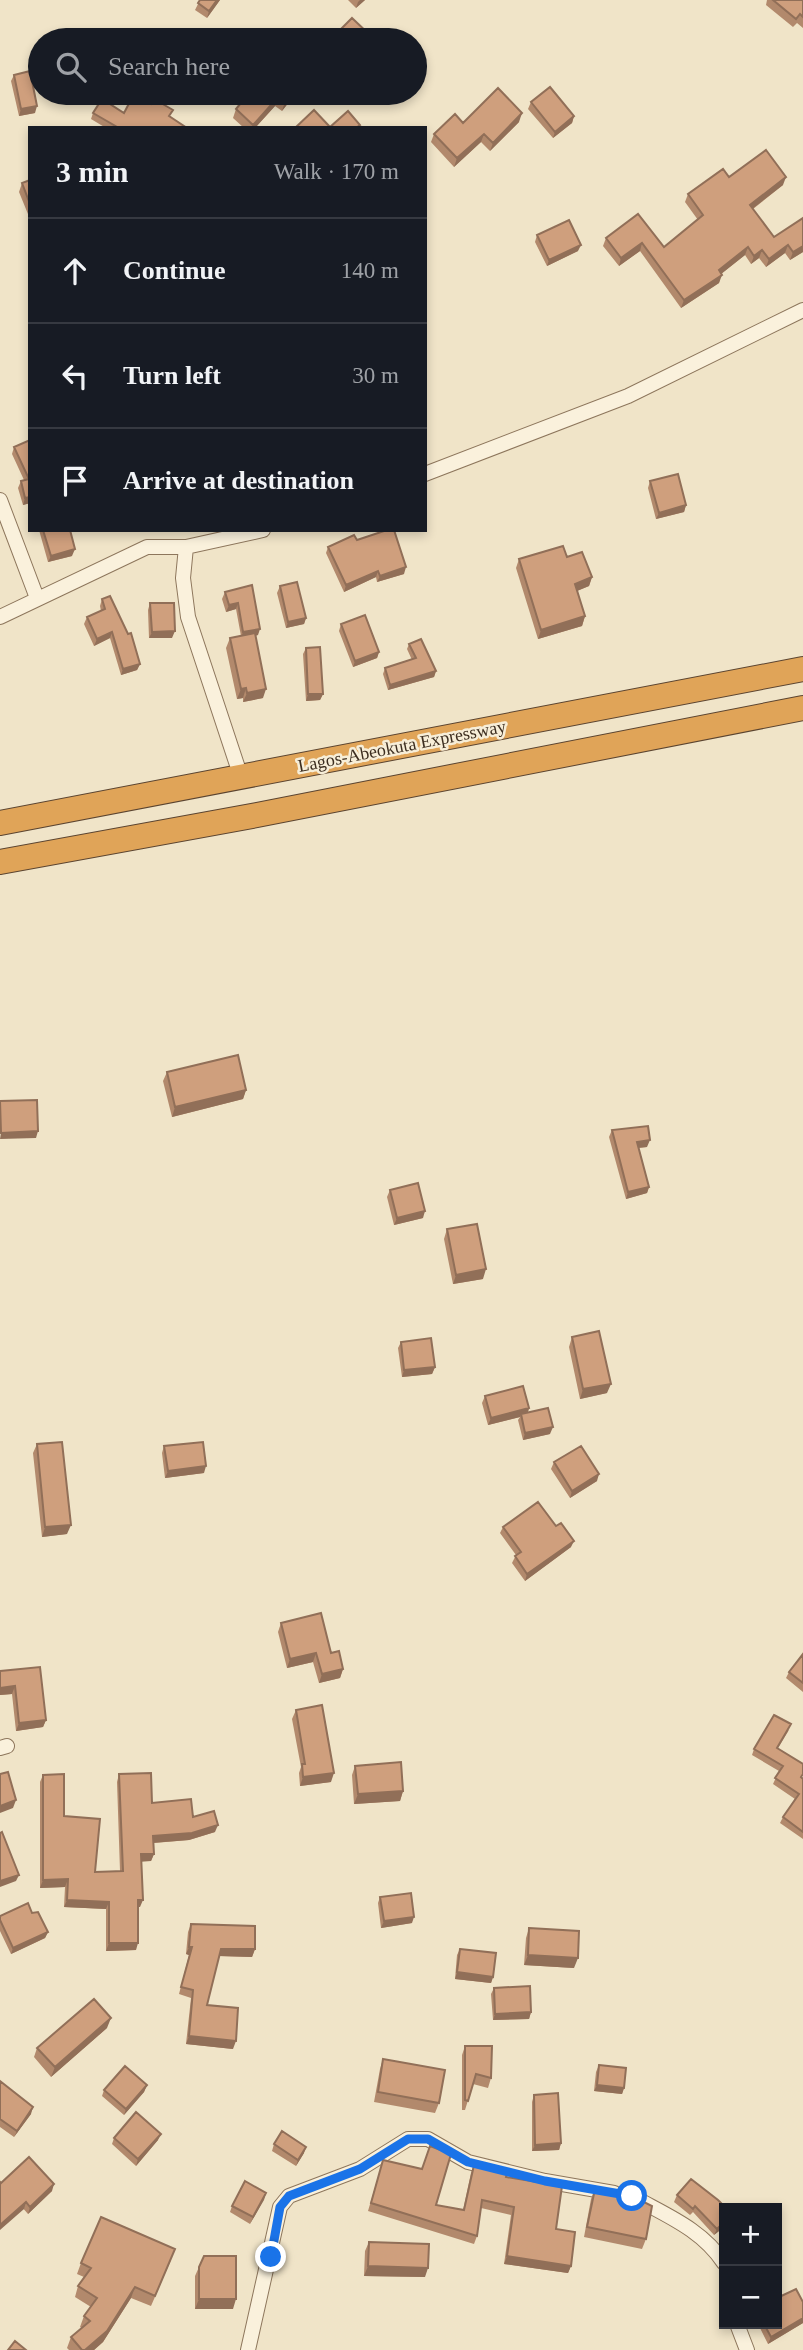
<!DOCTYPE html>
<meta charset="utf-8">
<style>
body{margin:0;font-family:Georgia,serif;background:#20242c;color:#f1f3f6}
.controls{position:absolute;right:21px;bottom:21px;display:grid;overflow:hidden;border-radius:0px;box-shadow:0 4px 10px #0003}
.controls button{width:63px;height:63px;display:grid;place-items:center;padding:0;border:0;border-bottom:2px solid #363941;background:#171b24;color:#f1f3f6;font:35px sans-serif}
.stop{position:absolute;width:21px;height:21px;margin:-16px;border:5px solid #1a73e8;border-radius:50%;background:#fff}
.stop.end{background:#1a73e8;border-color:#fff;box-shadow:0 2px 7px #0008}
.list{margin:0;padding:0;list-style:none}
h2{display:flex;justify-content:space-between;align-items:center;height:91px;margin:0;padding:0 28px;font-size:30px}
h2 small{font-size:23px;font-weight:400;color:#9ea1a6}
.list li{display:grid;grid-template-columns:46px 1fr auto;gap:21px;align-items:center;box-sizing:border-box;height:105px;padding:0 28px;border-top:2px solid #363941}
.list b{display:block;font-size:26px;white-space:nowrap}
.list em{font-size:23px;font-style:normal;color:#9ea1a6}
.icon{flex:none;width:38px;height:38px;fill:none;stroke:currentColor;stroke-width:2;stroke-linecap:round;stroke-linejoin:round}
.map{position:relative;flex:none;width:803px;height:2350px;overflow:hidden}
.search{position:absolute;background:#171b24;box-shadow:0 4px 10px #0003;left:28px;top:28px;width:399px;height:77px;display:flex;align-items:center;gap:18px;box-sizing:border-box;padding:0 24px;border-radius:38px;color:#9ea1a6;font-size:26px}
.panel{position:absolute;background:#171b24;box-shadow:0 4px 10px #0003;left:28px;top:126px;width:399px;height:406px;border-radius:0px}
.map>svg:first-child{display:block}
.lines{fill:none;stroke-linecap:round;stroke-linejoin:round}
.street-casing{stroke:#8d765c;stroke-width:16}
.highway-casing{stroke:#5b4430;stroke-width:26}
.street{stroke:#faf1dc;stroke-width:14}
.highway{stroke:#e0a458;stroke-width:24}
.wall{fill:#b2896c}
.shaded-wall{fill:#916f58}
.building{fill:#cf9f7d;stroke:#916f58;stroke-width:2}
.route{stroke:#1a73e8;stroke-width:9}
.labels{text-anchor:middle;stroke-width:5;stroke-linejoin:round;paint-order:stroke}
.street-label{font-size:18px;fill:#3d2e20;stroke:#f7eed8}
</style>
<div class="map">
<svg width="803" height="2350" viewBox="0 0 803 2350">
<rect width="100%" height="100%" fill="#f0e4c8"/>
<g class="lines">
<defs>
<path id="street" d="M425,474l203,-78 175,-86
M0,500l37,98
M186,547l-3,31 5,39 53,160
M0,617l147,-70h39l77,-17
M0,1748l7,-2
M637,2199c33,18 66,32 87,64
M737,2324l10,26
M248,2350l32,-143 9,-11 71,-27 48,-30h20l40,23 77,19 69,12"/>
<path id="highway" d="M0,823l803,-154
M0,862l257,-47 546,-107"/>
</defs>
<use href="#street" class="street-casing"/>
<use href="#highway" class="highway-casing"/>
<use href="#street" class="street"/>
<use href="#highway" class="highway"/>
</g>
<path class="wall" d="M200,0h20l-13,18 -12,-8z
M348,0h17l-9,8z
M767,0h36v28l-6,-5 -4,4 -27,-22z
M14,75l21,38 -16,3 -8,-35z
M296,93l-14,18 -7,-5 -20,22h-11l-11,-10 3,-9z
M531,102l43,14 -2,7 -19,15 -25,-29z
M93,113h31l46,4 17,11h-81l-15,-9z
M519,122l-29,29 -9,-9 -27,25 -23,-25 3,-8 29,-11z
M729,177l54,8 -30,24 21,28 29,15 -13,8 -5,-7 -19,14 -7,-9 -8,6 -6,-9 -24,19 -2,9 -38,25 -41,-57 -21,15 -16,-20 3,-8 32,-24 26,33 34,-27 -13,-18 3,-8z
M30,180v39l-11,-27 3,-9z
M537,235l41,16 -31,15 -12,-24z
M30,440v63l-7,2 -5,-17 3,-7 3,-1 -12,-26 2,-7z
M650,481l36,24 -2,7 -28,7 -8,-31z
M39,530h31l2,26 -24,6z
M357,540l47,34 -27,8 -1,-5 -32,15 -18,-39 2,-6z
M567,557l25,20 -3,9 -12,5 8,25 -3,10 -44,13 -22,-71 3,-9z
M252,585l6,50 -3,1 8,62 -20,4v-4l-6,1 -11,-51 4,-10 11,-2 -5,-27 -10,3 -4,-13 3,-7z
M280,586l26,32 -2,6 -18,4 -9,-35z
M102,599l38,65 -3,6 -16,5 -11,-37 -16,8 -10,-22 3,-7 14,-6 -1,-5z
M150,603l22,35h-23l-1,-28z
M341,624l38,28 -2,6 -24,9 -14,-36z
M409,644l27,27 -2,6 -46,13 -5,-16 2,-6 27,-8 -5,-11z
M306,648l17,46 -3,6 -14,1 -3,-47z
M167,1072l79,18 -3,9 -71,18 -9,-36z
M612,1130l35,17 -8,1 10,39 -2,6 -21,6 -17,-62z
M390,1190l33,28 -29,7 -7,-28z
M447,1229l36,50 -30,5 -9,-45z
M572,1337l35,56 -27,6 -11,-52z
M401,1342l34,25 -3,7 -30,3 -4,-29z
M485,1396l44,12 -1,4 22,22 -27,6 -5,-20 2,-3 -32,8 -6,-22z
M37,1444l30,90 -25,3 -9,-84z
M164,1446l40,27 -39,5 -3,-25z
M554,1462l43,19 -27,17 -19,-29z
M503,1527l68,20 -46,34 -13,-18 4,-8 -16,-22z
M281,1623l50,30 12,16 -3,9 -21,5 -6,-21 -26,6 -9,-36z
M803,1654v38l-17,-14 3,-6z
M0,1671l46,49 -3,7 -27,4 -4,-37 -12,1z
M296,1710l35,72 -31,4 -1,-13 2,-6 -9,-48z
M789,1730l-11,18 25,31v60l-23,-16 3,-6 12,-18 -22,-15 6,-13 -27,-16 2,-6z
M355,1766l48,25 -3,10 -46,3 -2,-29z
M119,1774l33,29 41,14 22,15 -26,8 -35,3v11l-3,7h-10l-1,46h-2l-2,43 -30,1v-42l-42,-2 1,-20 -25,1v-106l3,-7 52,97 25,-1 -3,-89z
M380,1897l32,26 -31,5 -3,-25z
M32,1913l16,19 -3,6 -34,16 -11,-23v-15z
M191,1924l64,25 -3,8 -33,-1 -12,49 26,44 -47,-5 5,-46 -12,-4 10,-39 -3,-1 2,-22z
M529,1928l45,40 -50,-3 2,-27z
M460,1949l33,28 -2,6 -36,-4 2,-24z
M494,1988l37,24 -2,7 -36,1 -2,-26z
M107,2028l-56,49 -17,-20 3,-9z
M465,2046l26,32 -3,10 -15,-4 -8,26h-3v-55z
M383,2059l56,44 -4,10 -61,-11 6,-33z
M599,2065l25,23 -2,6 -28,-3 2,-19z
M0,2081l31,33 -17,23 -14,-10z
M147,2085l-3,7 -20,23 -22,-19 2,-6z
M534,2095l27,48 -2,7 -27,1v-49z
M114,2138l44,2 -22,26 -24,-22z
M274,2144l30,9 -8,13 -24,-15z
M383,2160l53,45 27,5 8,-37 3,-8 32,12 50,52 15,37 -3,7 -64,-9 7,-49 -30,-7 -4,28 -3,8 -106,-33z
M1,2183l51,8 -24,23z
M595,2189l51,50 -4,10 -58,-12 7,-38z
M266,2193l-16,31 -20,-12 2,-6z
M677,2195l47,13v19l-10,8 -21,-23 -3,3 -16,-13z
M369,2242l56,35 -61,-1 1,-25z
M171,2260l-20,46 -20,-8 -28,44 -9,8h-25l-2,-2 4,-11 11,-9 -2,-1 4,-11 7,-9 -16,-10 3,-11 6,-9 -7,-3 4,-11z
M199,2267l34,42h-38v-33z
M803,2302v21l-35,21 -10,-20h19z"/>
<path class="shaded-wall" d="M217,0h3l-13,18 2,-7z
M360,0h5l-9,8 2,-6z
M424,73l-2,7 -7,5v-4z
M292,93h4l-14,18 3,-9z
M278,97l-3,9 -20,22h-3l1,-3z
M37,106l-2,7 -16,3 2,-7z
M522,113l-3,9 -29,29 3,-8z
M574,116l-2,7 -19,15 2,-6z
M484,134l-3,8 -27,25 3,-9z
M786,177l-3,8 -36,28 3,-8z
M642,243l-2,8 -21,15 2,-8z
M581,245l-3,6 -31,15 2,-6z
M788,245l-3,8 -19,14 3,-8z
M803,246v6l-13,8 3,-8z
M748,247l-3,8 -29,23 3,-8z
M762,250l-3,8 -8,6 3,-8z
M722,275l-3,8 -38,25 3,-8z
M30,497v6l-7,2 2,-7z
M686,505l-2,7 -28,7 3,-6z
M75,549l-3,7 -24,6 3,-6z
M406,567l-2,7 -27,8 3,-6z
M378,571l-2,6 -32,15 2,-7z
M592,577l-3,9 -17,7 3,-9z
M238,603l-2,6 -10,3 3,-7z
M585,616l-3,10 -44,13 3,-9z
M306,618l-2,6 -18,4 2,-6z
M260,629l-2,6 -17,3 2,-6z
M175,631l-3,7h-23l3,-6z
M112,632l-2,6 -16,8 3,-7z
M379,652l-2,6 -24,9 2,-6z
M140,664l-3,6 -16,5 2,-6z
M436,671l-2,6 -46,13 2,-5z
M246,688l-3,10 -6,1 4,-10z
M266,689l-3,9 -20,4 4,-9z
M308,694h15l-3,6 -14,1z
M246,1090l-3,9 -71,18 3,-10z
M38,1131l-2,7 -36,1 1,-6z
M650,1140l-3,7 -12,1 2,-6z
M649,1187l-2,6 -21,6 2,-7z
M425,1211l-2,7 -29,7 3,-7z
M486,1269l-3,10 -30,5 3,-9z
M435,1367l-3,7 -30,3 2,-7z
M611,1384l-4,9 -27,6 3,-10z
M529,1408l-2,7 -6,-1 -1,3 -32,8 3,-7z
M553,1427l-3,7 -27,6 2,-7z
M206,1466l-2,7 -39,5 3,-7z
M599,1474l-2,7 -27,17 2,-7z
M71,1525l-4,9 -25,3 3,-10z
M574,1541l-3,6 -46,34 2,-7z
M316,1653l-3,9 -26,6 3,-9z
M343,1669l-3,9 -21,5 3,-9z
M15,1686l-3,8 -12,1v-7z
M46,1720l-3,7 -27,4 3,-8z
M334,1773l-3,9 -31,4 3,-9z
M403,1791l-3,10 -46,3 4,-10z
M16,1800l-3,8 -13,5v-7z
M218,1825l-3,7 -26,8 -38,3 2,-7z
M141,1854h13l-3,7 -13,1z
M19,1875l-3,6 -16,6v-6z
M68,1879l-3,8 -25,1 3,-8z
M67,1900l42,2 -3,7 -42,-2z
M138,1900h5l-3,7h-5z
M414,1917l-2,6 -31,5 3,-7z
M48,1932l-3,6 -34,16 2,-6z
M109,1943h29l-2,7 -30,1z
M189,1947h3l-3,8 -3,-1z
M221,1949h34l-3,8 -33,-1z
M528,1955l50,3 -4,10 -50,-3z
M457,1972l36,5 -2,6 -36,-4z
M531,2012l-2,7 -36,1 2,-6z
M111,2018l-4,10 -56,49 4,-10z
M189,2036l47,5 -3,8 -47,-5z
M147,2085l-3,7 -20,23 2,-6z
M597,2085l27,3 -2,6 -28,-3z
M33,2107l-2,7 -17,23 3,-6z
M161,2134l-3,6 -22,26 2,-7z
M561,2143l-2,7 -27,1 3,-6z
M306,2147l-2,6 -8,13 2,-6z
M54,2184l-2,7 -24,23 2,-7z
M266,2193l-2,7 -14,24 3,-7z
M26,2202l-2,7 -24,21v-5z
M724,2222v5l-10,8 3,-6z
M507,2256l64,10 -3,7 -64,-9z
M368,2266l60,2 -3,9 -61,-1z
M135,2287l-4,11 -28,44 -9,8h-9z
M199,2299h37l-3,10h-38z
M803,2318v5l-35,21 3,-7z"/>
<path class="building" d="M200,0h17l-8,11 -11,-8z
M773,0h30v17l-3,-3 -4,5z
M352,18l19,18 -4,4h-35l-1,-1z
M415,62l9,11 -9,8z
M30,71l7,35 -16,3 -7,-34z
M550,87l24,29 -19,16 -24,-30z
M498,88l24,25 -29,30 -9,-9 -27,24 -23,-24 21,-20 8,9z
M249,93h43l-7,9 -7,-5 -25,28 -17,-16z
M134,94l17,10 3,-5 19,11 -4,6 18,12h-68l-26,-15 9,-14 22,14z
M314,110l16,17 18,-16 12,14 -4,3h-61z
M766,150l20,27 -36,28 24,32 29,-19v28l-10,6 -5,-7 -19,14 -7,-9 -8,6 -6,-9 -29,23 3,5 -38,25 -42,-57 -21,15 -15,-20 32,-24 26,33 39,-32 -15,-21 35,-25 6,8z
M30,180v24l-8,-21z
M569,220l12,25 -32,15 -12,-25z
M30,440v57l-5,1 -4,-17 8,-2 -15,-32z
M678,474l8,31 -27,8 -9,-32z
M43,530h27l5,19 -24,7z
M387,530h7l12,37 -26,9 -2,-5 -32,14 -18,-38 26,-12 3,5z
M563,546l4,11 15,-5 10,25 -17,7 10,32 -44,14 -22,-71z
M297,582l9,36 -18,4 -8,-36z
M252,585l8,44 -17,3 -5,-29 -9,2 -4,-13z
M110,596l18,38 3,-1 9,31 -17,5 -11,-37 -15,7 -10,-22 18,-8 -3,-10z
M150,603h24l1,28 -23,1z
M365,615l14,37 -24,9 -14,-37z
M255,633l11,56 -19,4 -1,-5 -5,1 -11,-51z
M421,639l15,32 -46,14 -5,-17 31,-10 -7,-14z
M320,647l3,47h-15l-2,-46z
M238,1055l8,35 -71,17 -8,-35z
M37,1100l1,31 -37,2 -1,-32z
M648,1126l2,14 -13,2 12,45 -21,5 -16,-62z
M418,1183l7,28 -28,7 -7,-28z
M477,1224l9,45 -30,6 -9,-46z
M599,1331l12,53 -28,5 -11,-52z
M431,1338l4,29 -31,3 -3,-28z
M523,1386l6,22 -38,10 -6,-22z
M548,1408l5,19 -28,6 -4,-19z
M62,1442l9,83 -26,2 -8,-83z
M203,1442l3,24 -38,5 -4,-25z
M581,1446l18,28 -27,17 -18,-29z
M538,1502l18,24 5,-3 13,18 -47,33 -12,-18 6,-4 -18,-25z
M321,1613l10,40 8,-2 4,18 -21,5 -6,-21 -26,6 -9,-36z
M803,1654v29l-14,-11z
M40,1667l6,53 -27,3 -4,-37 -15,2v-17z
M322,1705l12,68 -31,4 -1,-13h3l-9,-54z
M774,1715l17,9 -14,24 26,16v10l-2,3 2,2v53l-20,-15 16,-23 -24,-16 8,-12 -29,-17z
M401,1762l2,29 -45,3 -3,-28z
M8,1772l8,28 -16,6v-32z
M151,1773l1,30 39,-4 2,18 21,-6 4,14 -26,8 -39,3 1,18h-13l2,46h-5v43h-29v-41l-42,-2 1,-21 -25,1v-105l21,-1v42l36,3 -5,53 28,-1 -4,-97z
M2,1832l17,43 -19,6v-48z
M411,1893l3,24 -30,4 -4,-24z
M28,1903l4,10 6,-1 10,20 -35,16 -13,-28v-4z
M191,1924l64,2v23h-34l-14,56 31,3 -2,33 -47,-5 4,-46 -12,-3 11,-40h-3z
M529,1928l50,3 -1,27 -50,-3z
M460,1949l36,4 -3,24 -36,-5z
M530,1986l1,26 -36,2 -1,-26z
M94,1999l17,19 -56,49 -18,-19z
M465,2046h27l-1,32 -15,-4 -8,27 -3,-1z
M383,2059l62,11 -6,33 -61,-11z
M599,2065l27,3 -2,20 -27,-3z
M125,2066l22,19 -21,24 -22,-19z
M0,2081l33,26 -16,24 -17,-12z
M558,2093l3,50 -26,2 -1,-50z
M136,2112l25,22 -23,25 -24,-21z
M282,2131l24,16 -8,13 -24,-16z
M430,2146l21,8 -15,51 28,5 10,-45 33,8 -1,4 56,9 -6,43 19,3 -4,34 -64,-10 7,-49 -32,-7 -5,36 -106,-33 12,-43 39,9z
M29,2157l25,27 -24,23 -4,-5 -26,23v-43l1,1z
M691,2179l27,21 8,8h-2v14l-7,7 -22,-23 -2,3 -16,-14z
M245,2181l21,12 -13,24 -21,-11z
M595,2189l37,7 20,10 -6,33 -59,-12z
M101,2217l74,32 -20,47 -20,-9 -28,44 -22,19h-3l-11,-13 19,-16 -6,-5 13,-18 -19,-12 13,-18 -10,-5z
M369,2242l60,2 -1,24 -60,-2z
M204,2256h32v43h-37v-32z
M796,2289l7,13v16l-32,19 -7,-13h13v-26z
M15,2341l11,9h-18z"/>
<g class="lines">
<path class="route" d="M271,2257l9,-50 9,-11 71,-27 48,-30h20l40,23 77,19 87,15"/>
</g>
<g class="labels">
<g class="street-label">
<text transform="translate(402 746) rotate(-11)" y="6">Lagos-Abeokuta Expressway</text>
</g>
</g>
</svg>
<div class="controls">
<button>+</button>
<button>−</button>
</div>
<div class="stop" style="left:632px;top:2196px"></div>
<div class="stop end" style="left:271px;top:2257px"></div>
<div class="search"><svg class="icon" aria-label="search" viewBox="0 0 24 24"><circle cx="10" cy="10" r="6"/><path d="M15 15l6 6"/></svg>Search here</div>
<section class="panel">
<h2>3 min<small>Walk · 170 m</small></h2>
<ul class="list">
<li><svg class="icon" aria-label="ahead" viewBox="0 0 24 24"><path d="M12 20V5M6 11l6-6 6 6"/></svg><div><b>Continue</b></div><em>140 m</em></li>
<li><svg class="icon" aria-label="left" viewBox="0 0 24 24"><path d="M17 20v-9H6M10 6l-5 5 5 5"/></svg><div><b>Turn left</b></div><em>30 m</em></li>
<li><svg class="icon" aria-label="arrive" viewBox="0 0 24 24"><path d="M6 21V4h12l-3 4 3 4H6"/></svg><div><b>Arrive at destination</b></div></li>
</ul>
</section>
</div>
